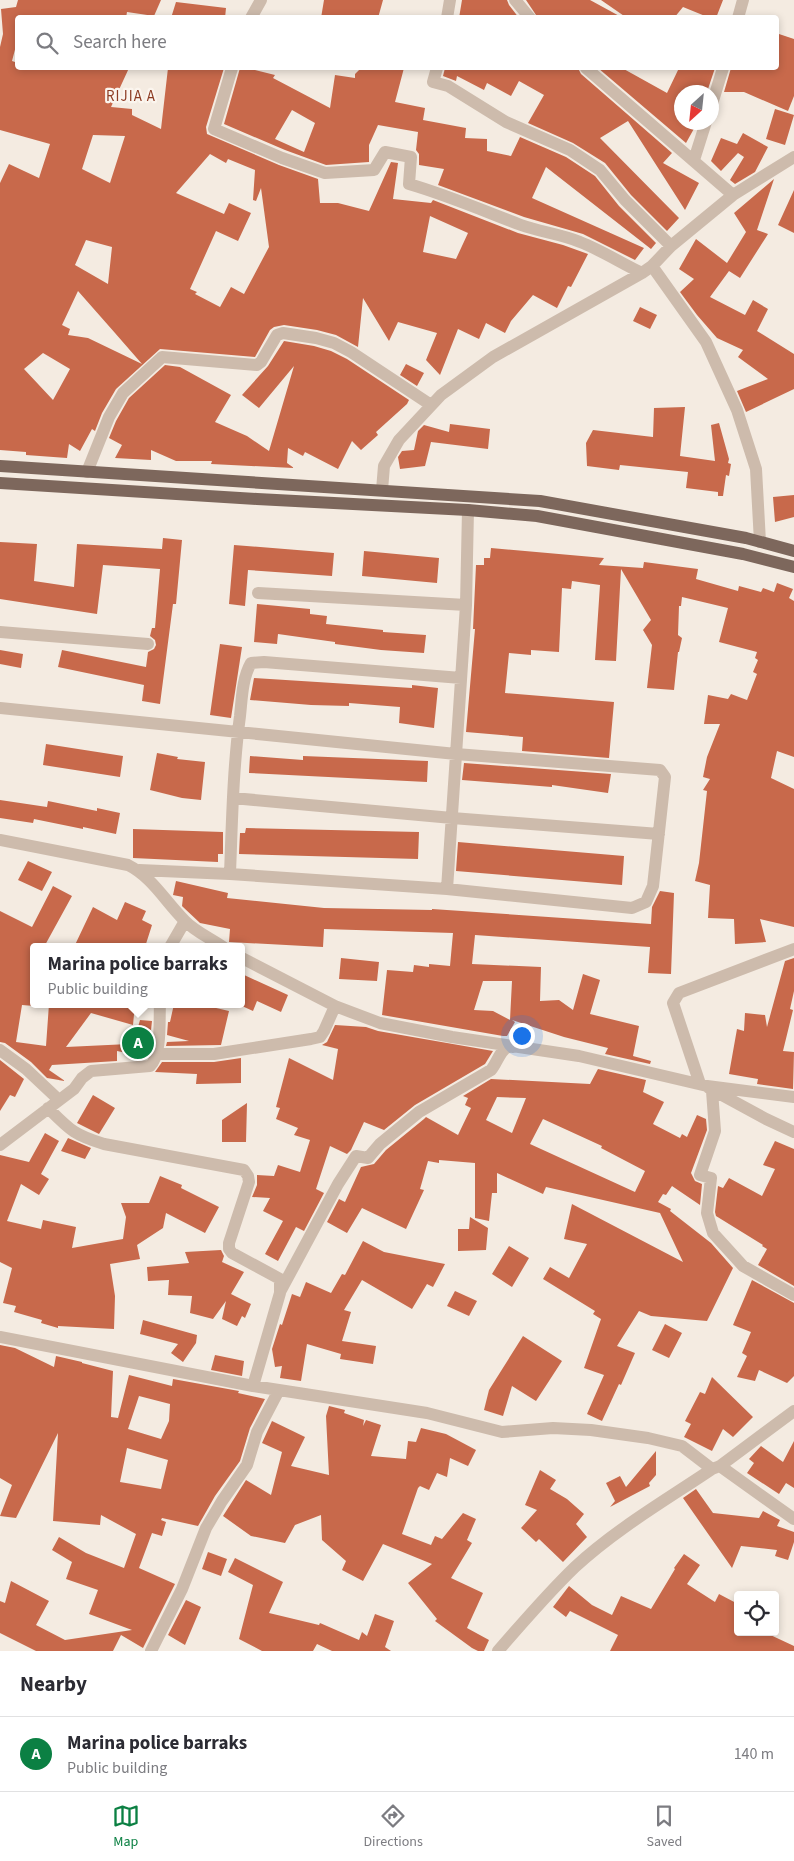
<!DOCTYPE html>
<style>
body{margin:0;font-family:"Source Sans 3",sans-serif;background:#f2f2f3;color:#2b2b33}
.controls{position:absolute;right:15px;bottom:15px;display:grid;overflow:hidden;border-radius:5px;box-shadow:0 2px 8px #0003}
.controls button{width:45px;height:45px;display:grid;place-items:center;padding:0;border:0;border-bottom:1px solid #e1e1e2;background:#fff;color:#2b2b33;font:25px sans-serif}
.compass{position:absolute;left:674px;top:85px;width:45px;height:45px;border-radius:50%;background:#fff;box-shadow:0 2px 8px #0003;rotate:207deg}
.you{position:absolute;left:521px;top:1035px;width:18px;height:18px;margin:-12px;border:4px solid #fff;border-radius:50%;background:#1a73e8;box-shadow:0 0 0 8px #1a73e833}
.badge{display:grid;place-items:center;width:32px;height:32px;border-radius:50%;background:#0b8043;color:#fff;font-size:16px;font-weight:700}
.pin{position:absolute;translate:-50% -50%;border:2px solid #fff;box-shadow:0 1px 5px #0006}
.popup{position:absolute;left:30px;top:943px;width:215px;height:65px;box-sizing:border-box;display:grid;place-content:center;border-radius:5px;background:#fff;filter:drop-shadow(0 1px 4px #0005);font-size:16px;white-space:nowrap;color:#7c7c81}
.popup b{font-size:19px;color:#2b2b33}
.popup::after{content:'';position:absolute;left:50%;top:100%;margin-left:-10px;border:10px solid transparent;border-top-color:#fff}
.list{margin:0;padding:0;list-style:none}
h2{display:flex;justify-content:space-between;align-items:center;height:65px;margin:0;padding:0 20px;font-size:21px}
h2 small{font-size:16px;font-weight:400;color:#7c7c81}
.list li{display:grid;grid-template-columns:32px 1fr auto;gap:15px;align-items:center;box-sizing:border-box;height:75px;padding:0 20px;border-top:1px solid #e1e1e2}
.list b{display:block;font-size:19px;white-space:nowrap}
.list p{margin:0;font-size:16px;white-space:nowrap;color:#7c7c81}
.list em{font-size:16px;font-style:normal;color:#7c7c81}
.icon{flex:none;width:28px;height:28px;fill:none;stroke:currentColor;stroke-width:2;stroke-linecap:round;stroke-linejoin:round}
.map{position:relative;flex:none;width:794px;height:1651px;overflow:hidden}
.search{position:absolute;background:#fff;box-shadow:0 2px 8px #0003;left:15px;right:15px;top:15px;height:55px;display:flex;align-items:center;gap:12px;box-sizing:border-box;padding:0 18px;border-radius:5px;color:#7c7c81;font-size:19px}
.sheet{height:140px;background:#fff}
nav{display:flex;justify-content:space-around;align-items:center;box-sizing:border-box;height:70px;border-top:1px solid #e1e1e2;background:#fff;font-size:14px;color:#7c7c81}
nav a{display:grid;justify-items:center;gap:2px}
nav .on{color:#0b8043}
.map>svg:first-child{display:block}
.building{fill:#c8694b;fill-rule:evenodd}
.lines{fill:none;stroke-linecap:round;stroke-linejoin:round}
.minor{stroke:#cdbbac;stroke-width:12}
.major{stroke:#7d675c;stroke-width:12}
.labels{text-anchor:middle;stroke-width:4.5;stroke-linejoin:round;paint-order:stroke}
.neighbourhood-label{font-size:15px;letter-spacing:1px;fill:#8c3b22;stroke:#fbf5ee}
</style>
<div class="map">
<svg width="794" height="1651" viewBox="0 0 794 1651">
<rect width="100%" height="100%" fill="#f4ebe1"/>
<path class="building" d="M18,0h143l-7,16 -27,-4 -1,6h-108v20l-6,23 6,2v5h111l-18,39 21,2v6l29,14 7,-61h56l-18,59 1,7 72,31 39,14 2,24h18l31,8 22,-49 7,1 -5,36 38,4 2,-3 85,33 45,12 25,9 -17,33 -3,-1 -11,22 -24,-13 -22,26 -6,12 -19,-10 -7,16 -21,-10 -18,46 -14,-15 11,-27 -39,-11 -9,19 -26,-43 -5,49 -22,-12 -19,-5 -33,-5 -10,2 -4,3 -15,27 -95,-8 -44,40 -14,24 -7,18 -3,-2 -12,22 -11,-7 -2,14 -41,-3v-3l-26,-2v-267l9,-19 30,14 11,-34 -50,-14v-83l3,-13 -2,-25 15,-2zM93,135l32,1 -15,47 -28,-14zM210,154l16,9 2,-4 27,11 -2,30 3,1 5,-13 8,59 -25,47 -13,-7 -11,20 -25,-13 2,-2 -7,-3 26,-58 22,10 13,-28 -22,-10 -5,11 -48,-21zM430,216l38,17 -12,26 -33,-7zM86,240l26,7 -4,37 -33,-19zM78,291l37,42 27,31 -54,-26 -20,-3 2,-6 -8,-4zM43,353l27,16 -17,31 -29,-31z
M324,0h59l-5,18h-57z
M462,0h45l2,5 10,13h-60z
M526,0h64l33,18h-85z
M601,0h122l-7,18h-6l-27,-11 -9,11h-47z
M176,2l50,6 -1,10h-54z
M776,33l18,6v57l-6,15 -44,-19h-20l7,-24h45z
M240,68h7l28,7 -2,3 57,30 5,-33 20,3v-4l6,-6h43l-9,34 30,6 -2,12 43,8 -1,10 22,1v12l24,5 9,-19 46,20 29,19 24,30 37,37 -5,6 -105,-82 -14,31 112,50 -9,12 -52,-26 -59,-17 -86,-32 6,-16 -25,-4v-11l-3,-4 2,-18 -40,-7 -9,20v17l-43,3 -41,-15 -61,-26zM292,110l23,13 -11,29 -29,-13z
M445,68h133l3,6 91,79 -9,10 36,20 -14,27 -57,-89 -28,17 79,80 -12,13 -36,-36 -26,-32 -32,-20 -45,-20 16,-28 -25,-14 -8,15 -24,-13 -3,7 -27,-14 -1,5 -13,-5z
M598,68h24l45,25 12,-25h36l-8,24h-25v30h10l4,3 -10,18z
M775,109l19,6 -9,30 -19,-6z
M743,133l25,14 -13,25 -20,12 -5,-4 14,-23 -6,-4 -17,18 -10,-10 10,-23 16,6z
M774,179l-17,51 11,4 -28,44 -11,-7 -19,26 35,18 8,-15 15,9 -11,22 37,23v35l-48,23 -9,-21 31,-12 -30,-22 5,-7 -26,-12 -20,-23 -17,-23 14,-13 -15,-10 17,-30 31,24 19,-31 -12,-19z
M794,190v43l-16,-8z
M640,307l17,8 -7,14 -17,-8z
M284,341l30,5 17,5 16,8 62,41 -2,4 -31,28 2,3 -17,15 -9,-9 -14,28 -33,-17 -2,4 -15,-8 -1,15 7,5 -83,-4 1,-3h-36l-25,-11v10l-36,-2 7,-13 -13,-7 7,-17 13,-23 36,-33 15,2 51,28 -16,27 32,14 22,15 25,-85 -35,42 -17,-13 26,-29z
M406,364l18,9 -7,13 -17,-11z
M685,407l-5,49 35,5 -4,-36 8,-2 10,36 -1,4 3,1 -2,12 -3,-1 -3,21h-5v-4l-32,-4 2,-16 -68,-7 -1,5 -32,-4 -1,-23 7,-13 60,7 1,-29z
M450,424l40,5 -2,20 -57,-7 -6,24 -25,3 -2,-12 4,-6 12,-1 4,-19 6,-6 25,7z
M794,495v22l-19,5 -2,-25z
M163,538l19,2 -6,64h-3l-13,100 -18,-3 2,-16 -86,-18 4,-17 84,17 2,-15 6,-3 2,-4 -1,-5 -5,-4 2,-8h3l5,-59 -57,-4 -6,49 -97,-15v-57l37,2 -3,37 40,6 3,-43 85,5z
M234,545l100,8 -2,23 -84,-6 -3,36 -16,-2z
M491,548l113,10 -5,7 44,3 1,-6 54,7 -2,10 42,12 1,-5 22,6 2,-4 11,4 3,-9 16,6 -4,9 5,3v156l-17,-6 -6,27 23,11v138l-34,-8 6,23 -31,2 -1,-25 -26,-1 2,-33 -15,-4 4,-18 8,-72 -4,-1 7,-11 -7,-2 4,-20 13,-33h-16l4,-29 20,4 3,-5 16,6 10,-26 -4,-2 5,-12 -3,-2 2,-6 -38,-10 9,-34 -46,-11 -1,9h-2l-1,29 4,3 -3,14h-1l-4,38 -27,-2 5,-43 -9,-15 8,-10 -30,-51 -5,92 -21,-1 5,-75 -28,-4 -1,8 -9,-1 -3,64 -28,-2v5l-22,-2 -4,40 109,9 -5,56 -87,-7 1,-14 -57,-5 9,-103h-2l3,-64h8v-7h6z
M364,551l75,7 -2,25 -75,-7z
M257,604l53,5v5l17,2 -1,8 57,6v2l43,3 -2,18 -43,-3 -46,-6v-2l-57,-8 -1,10 -23,-2z
M220,644l22,3 -11,71 -21,-3z
M0,650l23,4 -2,14 -21,-4z
M254,678l158,10v-3l26,3 -4,40 -35,-5 1,-16 -51,-4v3l-38,-1 -61,-5z
M46,744l77,12 -3,21 -77,-12z
M157,753l21,4 -1,2 28,3 -4,38 -19,-2 -32,-8z
M250,756l53,4v-4l125,5 -1,21 -178,-9z
M464,763l147,11 -3,19 -56,-8v2l-90,-7z
M0,800l47,7 1,-6 49,10v-3l23,5 -4,21 -33,-7v2l-49,-10 -1,4 -33,-5z
M246,828l173,4 -1,27 -179,-5 1,-21h5z
M133,829l90,3v22h-5v8l-85,-4z
M458,842l166,14 -2,29 -166,-14z
M28,861l24,11 -10,19 -24,-11z
M176,881l52,12 -1,5 97,10 108,2v-1l219,15 1,-17 8,-16 14,2 -3,81 -23,-1 2,-26 -175,-12 -3,29 69,3 -1,34 19,-1 14,10 10,-36 17,6 -10,34 49,12 -6,30 18,5 -1,3 -45,-10 3,-6 -44,-11 -52,-17 3,2 -8,14h-4l-121,-21 5,-45 26,2 1,-7 15,2v-3l21,2 3,-33 -129,-4 -1,18 -94,-5 1,-13 -30,-6 -17,-16 -1,-1 1,-9 -10,-2zM483,981h29l-2,39 -17,-9 -19,-1z
M53,886l19,10 -28,51h-10v59l-12,-1 -6,37 30,4 3,-42h86l-2,21 -42,-12 -25,34 84,-4 -3,14 -30,-6v10l-65,4 -3,5 16,11 -18,-3 -16,-16 -26,-19 -5,-1v-131l32,16z
M125,902l21,9 -4,9 10,5 -7,22h-71l19,-40 24,13z
M341,958l38,4 -2,19 -38,-2z
M794,958v33l-4,18 3,1 -10,41 11,1 -1,37 -36,-5 1,-5 -29,-5 8,-45 7,2 1,-18 20,2 2,12 18,-66z
M242,974l46,21 -7,17 -24,-11 -4,10 -11,-5z
M174,1004h25l30,7 -8,34 -55,1 1,-4 22,-1 -22,-6 1,-13h2z
M140,1020l12,1 -1,9 -13,-3z
M335,1025l31,2 12,4 115,20 -8,13 -70,41 -31,25 -20,-8 -13,28 -4,4 -17,-8 -14,43 8,4 -20,38 -8,-4 -18,34 -13,-7 18,-33 -20,-10 7,-13 -18,-1 5,-12v-10l17,1 4,-11 22,7 10,-32 -16,-5 4,-7 -22,-9 4,-11 -4,-1 13,-49 44,22 5,-31 -16,-4 5,-3z
M241,1058v25l-45,1 1,-10 -42,-2 7,-10h52z
M0,1060l24,19 -9,18 -5,-2 -10,16z
M598,1069l48,11 -3,12 21,10 -11,22 27,14 2,-4 5,3 10,-22 9,4 1,11 -16,43 4,8 7,3 -2,21 -28,-19 -6,9 -3,-1 -5,8 13,7 -1,2 41,32 22,25 -26,53 -56,-5 -12,-5 -22,35 18,7 -14,32 -2,-1 -17,37 -15,-7 17,-39 -20,-7 17,-49 -8,-5 2,-3 -52,-32 7,-12 19,11 18,-34 -23,-5 8,-35 111,58 -23,-49 -114,-26 -3,7 -46,-21v20h-5l-3,28 -14,-3v-55l-36,-3v3l-11,-2 -8,28 4,1 -18,39 -44,-21 -15,25 -20,-11 12,-23 6,3 16,-35 13,-3 12,-14 38,-31 2,-2 32,18 13,-27 -6,-3 3,-7 -5,-2 28,-17 99,5zM497,1097l29,1 -14,35 -26,-13zM543,1119l59,27 -1,2 44,23 -10,21 -105,-48z
M93,1095l22,13 -16,26 -22,-11z
M247,1103l-1,39h-24v-22z
M45,1133l14,8 -18,33 8,5 -10,16 -18,-11 -14,37 34,8 2,-9 33,7 -4,21 51,-9 3,-22 -5,-14h28l11,-27 22,9 -1,3 38,19 -14,26 -39,-20 -3,15 -26,17 3,14 -30,5 5,32 -1,33 -56,-3v2l-17,-5 1,-3 -28,-8 2,-6 -13,-3 9,-35 -12,-6v-107l29,7z
M68,1138l23,10 -6,11 -24,-8z
M775,1141l19,8v137l-36,-21 9,-16 -5,-3 1,-1 -47,-29 -1,-4 3,-26 5,2 6,-10 33,18 13,-27 -12,-4z
M470,1217l18,11 -2,22 -28,1v-22h11z
M363,1241l21,11 61,12 -12,23 -6,-3 -15,25 -50,-29 -18,30 7,2 -9,29 34,5 -3,18 -33,-5 1,-5 -34,-10 -6,37 -21,-3 2,-12 -7,1 -3,-18 8,-25 2,1 10,-31 8,3 6,-15 25,11 11,-19 3,1z
M509,1246l20,12 -17,29 -20,-13z
M221,1250l3,6 -2,6 22,10 -13,22 20,10 -6,14 -3,-2 -5,10 -15,-7 4,-18 -13,18 -23,-6 2,-17 -24,-1 1,-15 -21,1 -1,-14 42,-4 -4,-11z
M752,1280l42,23v73l-7,7 -28,-13 -4,11 -18,-4 10,-21 -5,-3 9,-21 -18,-7z
M455,1291l22,10 -8,15 -22,-10z
M143,1320l54,15 -1,8 -13,19 -12,-9 7,-9 -38,-10z
M665,1324l17,9 -13,25 -17,-8z
M523,1336l39,25 -26,40 -24,-15 -9,30 -19,-6 5,-20z
M0,1345l15,3 39,19 2,-11 26,6v1l31,8 -2,46 7,1 11,-43 43,11 1,-7 66,12 -1,2 27,6 -15,29 -10,33 -25,35 -17,30 -36,-8 -1,2 5,2 -4,14 -10,-3 -13,35 36,16 -32,64 -22,-13 -8,16h-77l-36,-18v-32l5,2 6,-22 38,20 -13,24 29,15 67,-10 -43,-16 9,-24 -32,-11 6,-17 -20,-12 7,-13 27,16 38,15 12,-34 -35,-19 -1,10 -47,-4 5,-88 -42,85 -16,-2 12,-31 -12,-7zM139,1396l31,8 -1,17 -8,18 -33,-10zM127,1448l41,12 -7,29 -41,-7z
M215,1355l29,6 -2,15 -31,-6z
M712,1377l41,40 -20,20 -10,-8 -11,22 -28,-14 7,-13 -6,-3 15,-29 5,2z
M329,1406l16,4 -1,3 20,7 -1,6 3,-6 15,5 -10,31 35,3 2,-18 8,1 5,-14 25,6 30,16 -8,16 -18,-8 -3,19 -10,-4 -8,17 -9,-4 -2,2 -16,46 29,11 4,-9 7,3 21,-26 13,6 -9,21 5,3 -21,35 32,15 -16,35 22,12 -5,11h-6l-6,-3 -37,-27 2,-2 -29,-36 24,-19 -49,-20 -20,37 -21,-11 4,-9 -24,-21 -1,-25 -26,10 -10,18 -34,-7 -28,-20 23,-36 25,15 11,-43 -20,-9 10,-22 33,16 -14,29 38,9 -3,-59z
M794,1441v47l-8,-5 -7,11 -32,-21 7,-10 -5,-4 12,-13 22,16z
M656,1451v24l-7,8 1,3 -40,21 5,-6 -9,-18 14,-7 6,11z
M540,1470l16,10 -6,9 17,10 17,15 -8,10 11,13 -24,25 -24,-23 -3,3 -15,-14 16,-18 -12,-5z
M696,1489l17,24 46,5 4,-7 17,9 -3,6 17,6v10l-6,18 -13,-4 2,-6 -36,-4 -9,22 -49,-70z
M208,1552l19,7 -6,17 -19,-7z
M684,1554l16,11 -13,19 28,18 4,-8 19,10v28h26l30,14v5h-184l8,-16 -48,-24 -4,6 -13,-10 16,-21 23,19 20,10 9,-19 30,13 24,-40 -1,-1z
M235,1558l48,24 -14,31 50,12 1,-2 39,17 3,-8 5,4 8,-22 19,7 -9,26 6,4h-59l-15,-7 -4,7h-51l-23,-12 14,-54 -25,-13z
M186,1600l15,7 -16,38 -17,-10z"/>
<g class="lines">
<path class="minor" d="M515,0l15,18
M251,18l10,-18
M447,18l3,-18
M738,18l5,-18
M232,68l-18,61 68,29 43,15 49,-3 11,-18 26,5 -2,27c38,11 75,27 112,41 19,7 40,9 59,17 21,8 41,21 62,31
M437,68l-4,14 15,4 58,36 64,28 30,20 25,30 46,46
M586,68l147,127
M712,104l11,-36
M694,160l12,-38
M652,266l54,76 31,68 19,59 4,73
M87,472l22,-55 14,-24 37,-34 2,-2 95,8 4,-3 16,-27 6,-2 33,5 18,5 17,9 80,53
M382,490l2,-24 15,-26 42,-45 52,-38 149,-84 10,-7 19,-20 62,-51 61,-38
M258,593l208,12
M0,632l148,12
M0,708l456,46 204,16 5,7 -12,109 -7,16 -14,6 -185,-19 -217,-15 -91,-4
M233,798l219,20 207,16
M0,840l128,25c24,12 37,36 56,55 10,11 26,18 39,27
M230,874c2,-53 3,-106 10,-158 2,-18 2,-37 11,-53l13,-1 197,16
M447,889l19,-284 2,-95
M170,947l15,-26
M242,958l93,48 45,17 72,14 127,19 128,30 87,11
M0,1050l26,19 33,31
M157,1054h57l97,-15 9,-2 4,-6 11,-25
M700,1084l-27,-81 6,-10 115,-44
M709,1088l57,31 28,13
M712,1091l3,40 -15,44 11,3 -4,35 6,20 30,33 51,29
M48,1108c22,22 26,27 56,36l140,26 4,6 1,6 -20,61v6l3,4 48,26v14l-27,93
M0,1145l74,-56 8,-11 9,-7 59,-5c12,-11 9,-46 10,-62
M280,1292l58,-108 18,-28 12,2 12,-14 39,-32 72,-42c7,-8 10,-25 22,-23
M0,1337l253,49 174,27 75,19 51,-4 38,2 57,8 34,8 30,23
M720,1466l74,53
M151,1651l31,-62 24,-61 16,-27 25,-36 10,-33 22,-42
M498,1651c25,-29 50,-58 77,-84 41,-38 91,-67 137,-98l8,-3 74,-55"/>
<path class="major" d="M0,466l540,35 206,37 48,13
M0,483l257,16 211,11 69,6 206,38 51,13"/>
</g>
<g class="labels">
<g class="neighbourhood-label">
<text x="131" y="101">RIJIA A</text>
</g>
</g>
</svg>
<div class="controls">
<button><svg class="icon" aria-label="locate" viewBox="0 0 24 24"><circle cx="12" cy="12" r="6"/><path d="M12 2v4M12 18v4M2 12h4M18 12h4"/></svg></button>
</div>
<svg class="compass" viewBox="-18 -18 36 36"><path d="M0-13l5 13h-10z" fill="#e53935"/><path d="M0 13l5-13h-10z" fill="#7c7c81"/></svg>
<div class="you"></div>
<div class="pin badge" style="left:138px;top:1043px">A</div>
<div class="popup"><b>Marina police barraks</b>Public building</div>
<div class="search"><svg class="icon" aria-label="search" viewBox="0 0 24 24"><circle cx="10" cy="10" r="6"/><path d="M15 15l6 6"/></svg>Search here</div>
</div>
<section class="sheet">
<h2>Nearby<small></small></h2>
<ul class="list">
<li><span class="badge">A</span><div><b>Marina police barraks</b><p>Public building</p></div><em>140 m</em></li>
</ul>
</section>
<nav>
<a class="on"><svg class="icon" aria-label="map" viewBox="0 0 24 24"><path d="M3 6l6-2 6 2 6-2v14l-6 2-6-2-6 2zM9 4v14M15 6v14"/></svg>Map</a>
<a><svg class="icon" aria-label="directions" viewBox="0 0 24 24"><path d="M12 3l9 9-9 9-9-9zM9 14v-3h6M13 9l2 2-2 2"/></svg>Directions</a>
<a><svg class="icon" aria-label="saved" viewBox="0 0 24 24"><path d="M7 4h10v16l-5-4-5 4z"/></svg>Saved</a>
</nav>
